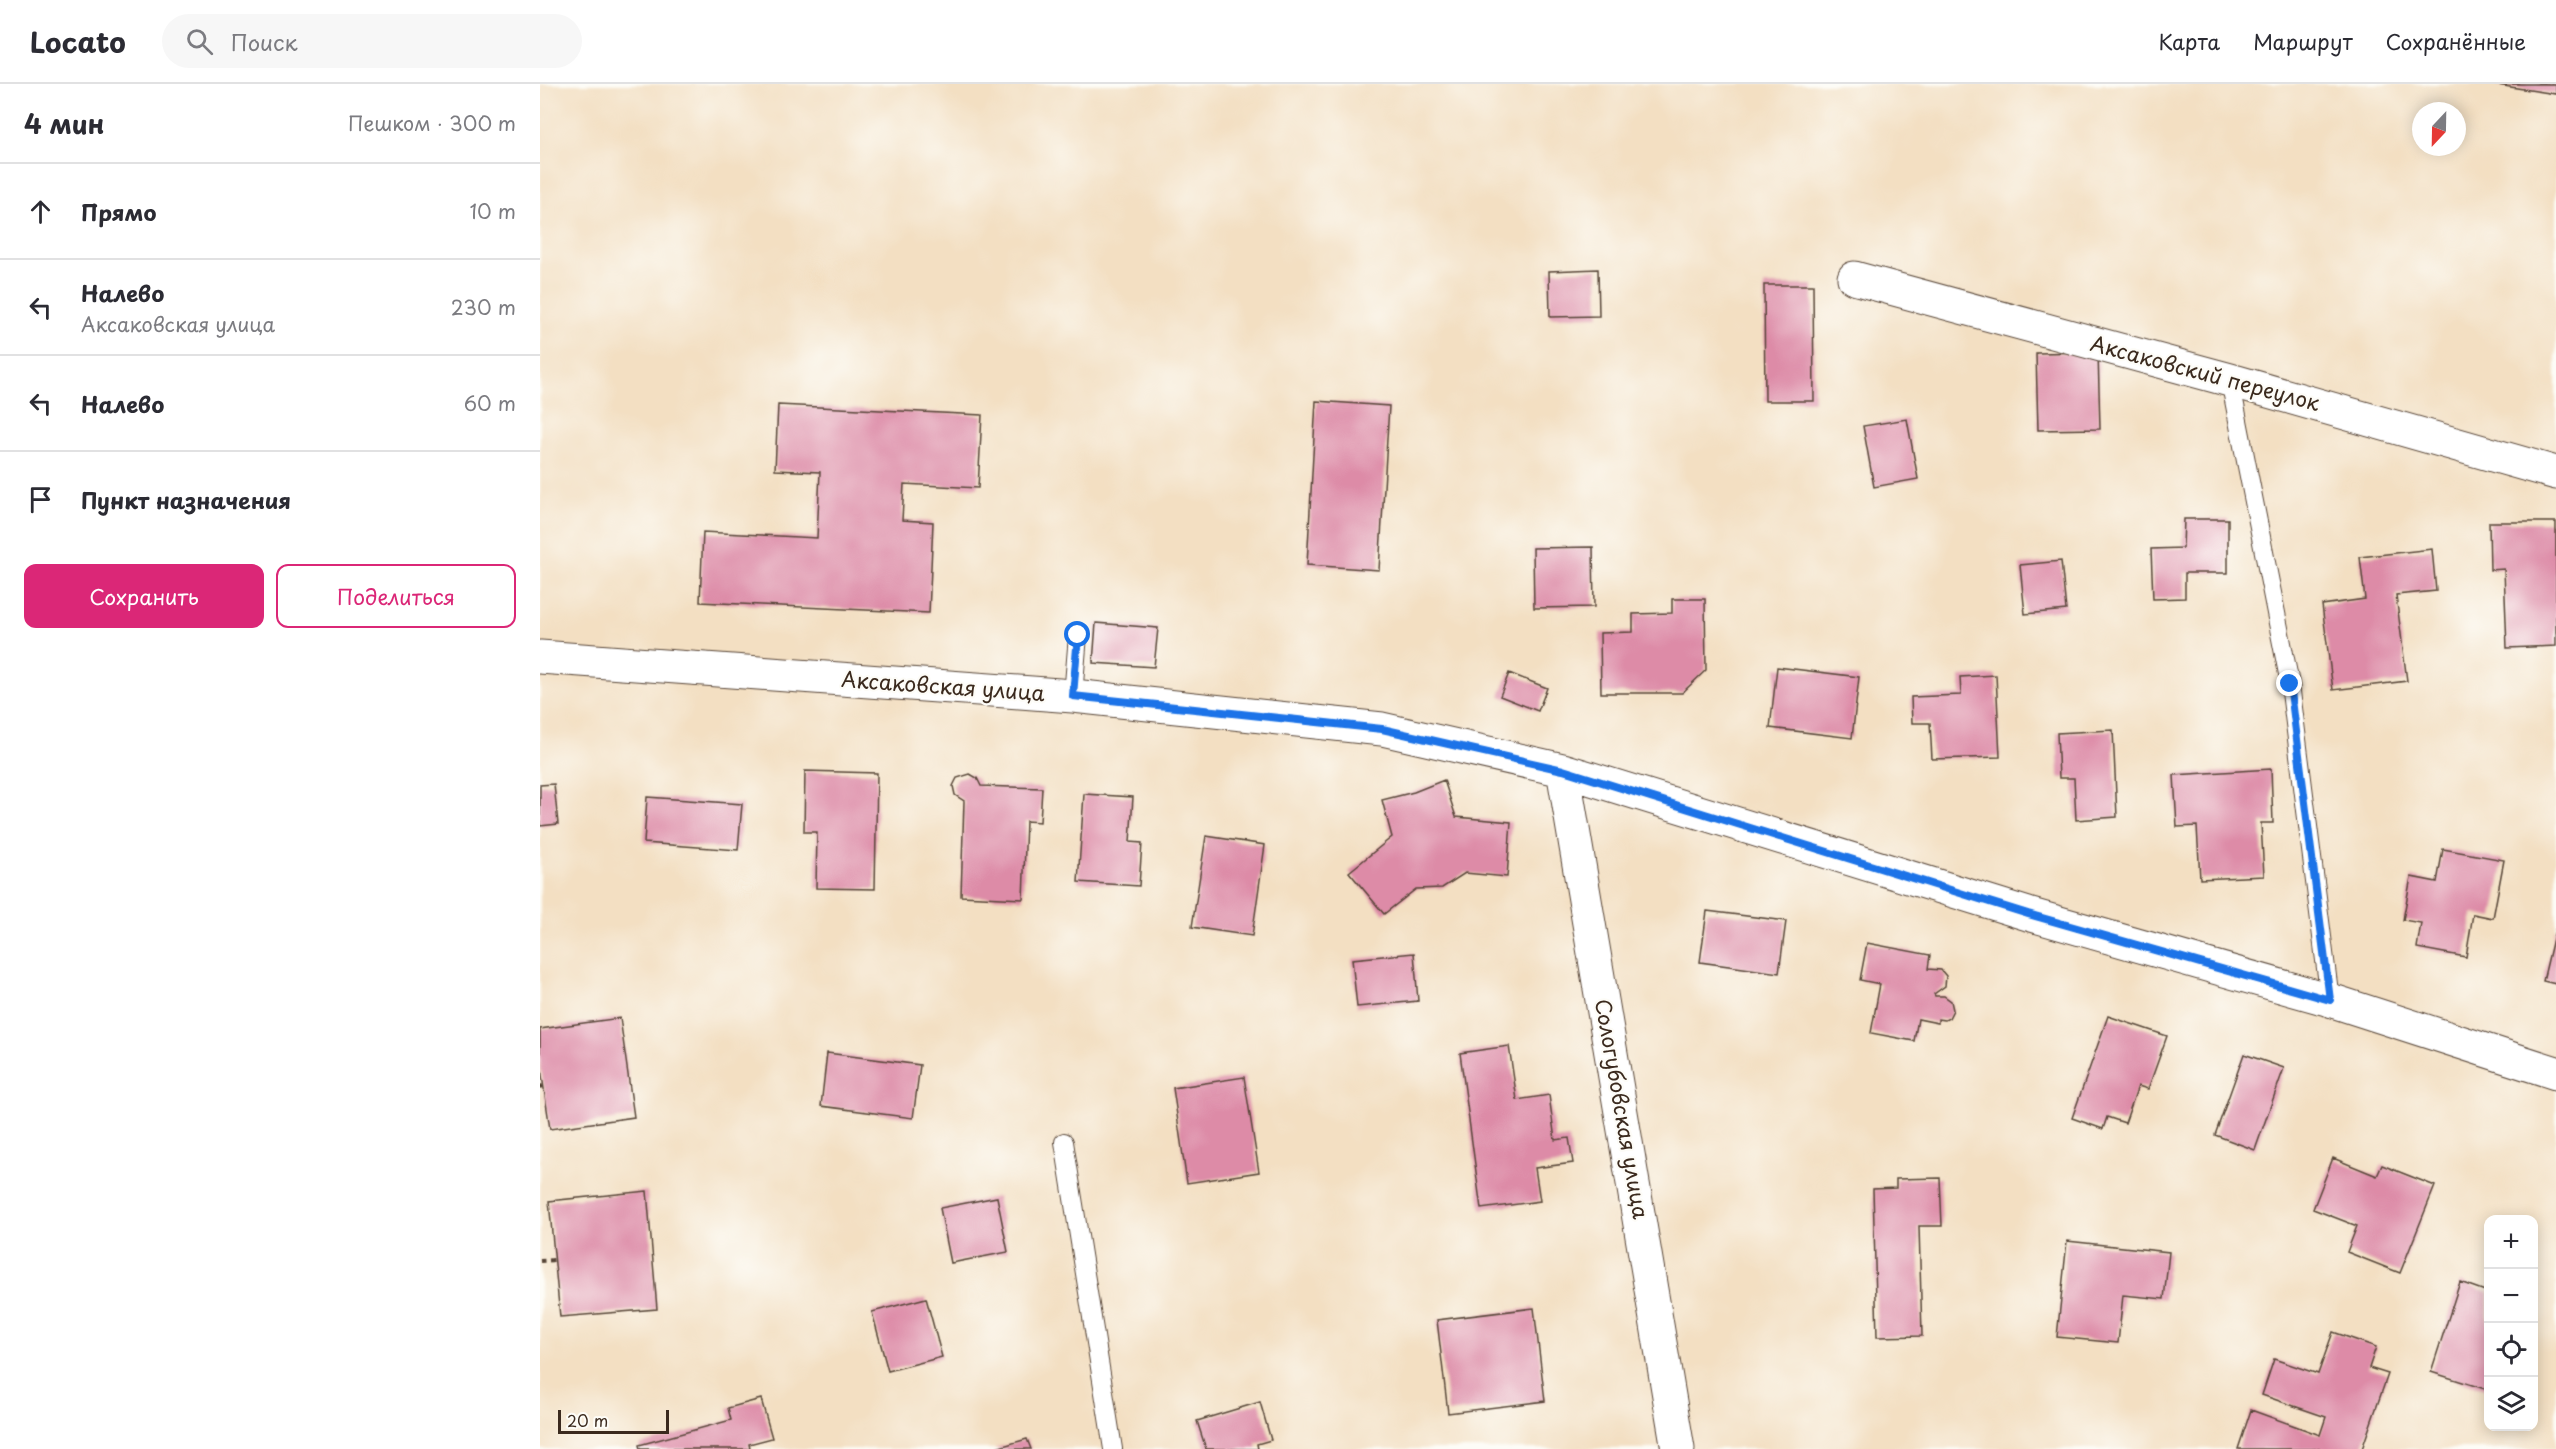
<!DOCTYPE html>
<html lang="ru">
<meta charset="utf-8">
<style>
body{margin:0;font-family:"Playpen Sans",sans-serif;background:#f7f7f7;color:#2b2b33}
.controls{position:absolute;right:18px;bottom:18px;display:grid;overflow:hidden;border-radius:12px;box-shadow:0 3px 15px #0003}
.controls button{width:54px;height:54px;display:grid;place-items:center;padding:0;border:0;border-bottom:2px solid #e1e1e2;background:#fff;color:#2b2b33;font:30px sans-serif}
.compass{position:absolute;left:1872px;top:18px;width:54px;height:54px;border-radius:50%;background:#fff;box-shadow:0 3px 15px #0003;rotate:202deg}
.scale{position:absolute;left:18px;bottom:15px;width:111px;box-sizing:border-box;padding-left:6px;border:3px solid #3b2a1e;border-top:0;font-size:16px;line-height:21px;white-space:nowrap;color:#3b2a1e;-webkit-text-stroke:4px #fdfcf7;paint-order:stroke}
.stop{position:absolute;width:18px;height:18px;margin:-14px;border:4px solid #1a73e8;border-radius:50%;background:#fff}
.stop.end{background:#1a73e8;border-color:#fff;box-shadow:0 2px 6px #0008}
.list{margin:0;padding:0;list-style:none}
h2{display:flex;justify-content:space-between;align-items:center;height:78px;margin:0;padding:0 24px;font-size:26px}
h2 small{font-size:20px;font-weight:400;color:#7c7c81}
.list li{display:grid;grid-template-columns:39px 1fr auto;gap:18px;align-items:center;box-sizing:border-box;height:96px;padding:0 24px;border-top:2px solid #e1e1e2}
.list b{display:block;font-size:22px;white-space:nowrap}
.list p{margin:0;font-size:20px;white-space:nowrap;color:#7c7c81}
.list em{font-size:20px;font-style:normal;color:#7c7c81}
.actions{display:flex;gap:12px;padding:18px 24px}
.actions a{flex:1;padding:14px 0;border:2px solid #db2777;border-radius:12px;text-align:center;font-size:21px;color:#db2777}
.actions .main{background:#db2777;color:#fff}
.icon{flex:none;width:33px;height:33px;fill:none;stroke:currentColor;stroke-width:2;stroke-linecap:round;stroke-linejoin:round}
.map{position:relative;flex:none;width:2016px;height:1365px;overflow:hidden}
header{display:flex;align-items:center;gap:36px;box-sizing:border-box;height:84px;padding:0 30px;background:#fff;border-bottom:2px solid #e1e1e2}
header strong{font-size:28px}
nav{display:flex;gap:33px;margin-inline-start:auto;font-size:21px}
.search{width:420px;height:54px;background:#f7f7f7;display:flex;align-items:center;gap:15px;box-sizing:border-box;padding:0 21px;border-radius:33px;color:#7c7c81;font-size:22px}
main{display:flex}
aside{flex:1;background:#fff}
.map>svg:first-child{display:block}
.building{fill:#dd8ba7}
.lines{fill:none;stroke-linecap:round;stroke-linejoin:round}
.lane-casing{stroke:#574537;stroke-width:20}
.street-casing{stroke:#574537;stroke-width:35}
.path{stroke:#574537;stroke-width:4;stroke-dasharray:4.5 4.5;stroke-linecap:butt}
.lane{stroke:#fff;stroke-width:18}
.street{stroke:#fff;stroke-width:33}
.route{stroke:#1a73e8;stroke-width:8}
.labels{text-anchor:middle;stroke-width:4.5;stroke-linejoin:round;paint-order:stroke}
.street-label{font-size:21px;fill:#3b2a1e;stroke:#fdfcf7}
</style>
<header>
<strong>Locato</strong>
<div class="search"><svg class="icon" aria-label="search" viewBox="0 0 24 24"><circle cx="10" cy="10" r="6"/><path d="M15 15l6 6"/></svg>Поиск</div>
<nav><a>Карта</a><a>Маршрут</a><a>Сохранённые</a></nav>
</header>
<main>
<aside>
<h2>4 мин<small>Пешком · 300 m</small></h2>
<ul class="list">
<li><svg class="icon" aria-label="ahead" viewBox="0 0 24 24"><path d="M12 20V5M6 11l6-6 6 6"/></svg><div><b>Прямо</b></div><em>10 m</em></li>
<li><svg class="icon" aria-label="left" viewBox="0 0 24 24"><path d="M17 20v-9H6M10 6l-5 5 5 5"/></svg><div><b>Налево</b><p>Аксаковская улица</p></div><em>230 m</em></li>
<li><svg class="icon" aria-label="left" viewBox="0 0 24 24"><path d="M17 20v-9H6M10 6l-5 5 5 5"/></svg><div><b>Налево</b></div><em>60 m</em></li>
<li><svg class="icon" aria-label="arrive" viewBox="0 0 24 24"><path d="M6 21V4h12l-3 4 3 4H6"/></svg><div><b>Пункт назначения</b></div></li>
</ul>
<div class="actions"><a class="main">Сохранить</a><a>Поделиться</a></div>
</aside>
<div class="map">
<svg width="2016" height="1365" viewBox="0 0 2016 1365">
<rect width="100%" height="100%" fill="#fdfcf7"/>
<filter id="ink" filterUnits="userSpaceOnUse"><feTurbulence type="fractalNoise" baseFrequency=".0167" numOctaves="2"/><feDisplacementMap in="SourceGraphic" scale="12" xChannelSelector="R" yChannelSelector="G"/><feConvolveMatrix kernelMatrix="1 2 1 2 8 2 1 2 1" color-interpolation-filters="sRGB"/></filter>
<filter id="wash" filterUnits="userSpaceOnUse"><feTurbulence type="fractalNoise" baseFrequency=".008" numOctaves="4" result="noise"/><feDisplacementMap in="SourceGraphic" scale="24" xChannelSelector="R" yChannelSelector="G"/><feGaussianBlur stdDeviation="1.35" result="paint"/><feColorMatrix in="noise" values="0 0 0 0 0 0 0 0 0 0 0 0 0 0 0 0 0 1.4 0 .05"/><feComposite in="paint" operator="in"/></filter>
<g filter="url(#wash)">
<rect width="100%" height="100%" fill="#f3dfc2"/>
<g id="blocks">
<path class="building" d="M1958,0h58v10l-58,-9z
M1058,185l1,47 -49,1 -1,-46z
M1224,201h49l1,116h-49z
M1558,268l2,77 -62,1 -2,-77z
M776,317l73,5 -10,164 -72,-5z
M238,321l204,10 -4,73 -74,-4 -2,36 31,2 -4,91 -229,-11 3,-70 114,6 3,-66 -45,-2z
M1367,335l11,60 -44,8 -11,-61z
M1644,435h44v54h-43v25l-32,1 -2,-50 32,-1z
M1949,438h67v124l-49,2 -3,-79 -14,1z
M1053,463l1,60 -60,1 -1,-60z
M1892,465l4,42 -40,4 11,86 -74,9 -11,-85 43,-6 -5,-42z
M1521,477l5,49 -41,4 -5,-49z
M1132,515h33l1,71 -24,23h-81l-1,-60 33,-1v-18l39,-1z
M556,539l62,5 -4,39 -61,-4z
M1237,583l82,10 -7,61 -82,-10z
M969,589l38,15 -9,23 -38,-15z
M1456,591l4,82 -68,2 -2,-36h-18l-1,-26 50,-2 -1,-18z
M1573,646l4,87 -41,3 -2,-42h-15l-2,-45z
M1731,685l2,54h-12l3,53 -64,3 -3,-53 -20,1 -3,-52z
M265,687l72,2 -2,116 -59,-1 1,-56h-13z
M430,690l7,4 4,8 61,2 -2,34 -14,-1 -3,78 -62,-3 3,-95 -9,-6 -2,-9 4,-8z
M904,696l12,37 55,5 -4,55 -42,-4 -23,15 -26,1 -32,25 -35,-42 43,-35 -10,-37 32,-8z
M14,700l4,40 -18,2v-41z
M544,710l49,3 -3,45 12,1 -3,43 -61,-4z
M107,713l95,7 -4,46 -94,-7z
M666,752l59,9 -13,91 -60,-9z
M1903,765l61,11 -11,58 -20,-4 -7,43 -49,-9 4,-25 -18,-3 8,-43 26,5z
M1167,827l79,10 -7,52 -79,-11z
M2015,846h1v54l-13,-3z
M1327,859l63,12 -2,14 13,1 5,6 -1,10 -11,8 1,2h9l7,5 2,9 -4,8 -4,2 -7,-1v4l-20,-4 -4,22 -43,-8 9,-49 -20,-4z
M874,869l4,48 -61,6 -5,-48z
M1568,932l59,20 -19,53 -10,-3 -13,37 -18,-6 -4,12 -31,-11z
M80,934l14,99 -84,12 -10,-67v-33z
M969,962l8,54 32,-5 6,45 14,-2 4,25 -38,5 5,33 -59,8 -21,-156z
M287,969l93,12 -7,53 -92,-12z
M1704,970l40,14 -29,82 -40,-15z
M704,993l15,95 -72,11 -14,-95z
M1793,1074l44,18 5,-11 53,21 -35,87 -53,-21 10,-26 -44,-17z
M1400,1094l2,48h-23l3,110 -45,1 -4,-148 23,-1v-9z
M107,1107l10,118 -97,8 -11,-116z
M457,1113l11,55 -57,11 -11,-55z
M1527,1157l102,11 -5,47 -41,-4 -5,48 -61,-6z
M1920,1198l28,10v98l-57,-18z
M386,1214l16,59 -54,14 -16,-59z
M994,1224l11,93 -97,12 -11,-93z
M1793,1248l43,15 -7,21 19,6 -26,75h-124l13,-39 69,25 6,-18 -64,-22 12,-36 44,15z
M221,1315l11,39 -23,6 1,5h-110l-1,-4 92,-25 -3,-12z
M720,1318l11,38 -14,4 1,5h-52l-9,-28z
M487,1355l4,10h-35v-1z"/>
</g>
</g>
<g filter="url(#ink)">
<use href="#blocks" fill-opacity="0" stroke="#574537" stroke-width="1.5"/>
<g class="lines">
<defs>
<path id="lane" d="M1690,296l60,304 40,316
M533,612l5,-61
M524,1058l49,307"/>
<path id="street" d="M1314,194l376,102 326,93
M0,573l533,39 309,33 181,41 465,144 302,86 226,73
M1023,686l115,679"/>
</defs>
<use href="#lane" class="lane-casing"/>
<use href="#street" class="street-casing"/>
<path class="path" d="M0,1003l3,-1
M0,1177l15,-1"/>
<use href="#lane" class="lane"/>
<use href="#street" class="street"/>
</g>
</g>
<g class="lines" filter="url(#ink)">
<path class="route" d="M538,551l-5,61 309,33 181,41 465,144 302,86 -40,-316"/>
</g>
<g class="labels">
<g class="street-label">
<text transform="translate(1665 290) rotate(15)" y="7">Аксаковский переулок</text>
<text transform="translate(403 603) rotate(4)" y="7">Аксаковская улица</text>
<text transform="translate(1081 1025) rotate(80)" y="7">Сологубовская улица</text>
</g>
</g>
</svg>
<div class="controls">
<button>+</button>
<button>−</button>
<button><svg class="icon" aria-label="locate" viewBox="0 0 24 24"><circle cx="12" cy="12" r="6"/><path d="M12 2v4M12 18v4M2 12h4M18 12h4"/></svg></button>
<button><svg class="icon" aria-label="layers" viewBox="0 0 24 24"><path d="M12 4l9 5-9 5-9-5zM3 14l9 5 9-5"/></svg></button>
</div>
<svg class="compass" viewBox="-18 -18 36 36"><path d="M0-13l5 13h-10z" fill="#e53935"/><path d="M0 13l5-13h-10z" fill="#7c7c81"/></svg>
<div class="scale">20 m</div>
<div class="stop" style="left:538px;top:551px"></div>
<div class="stop end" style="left:1750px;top:600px"></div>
</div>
</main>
